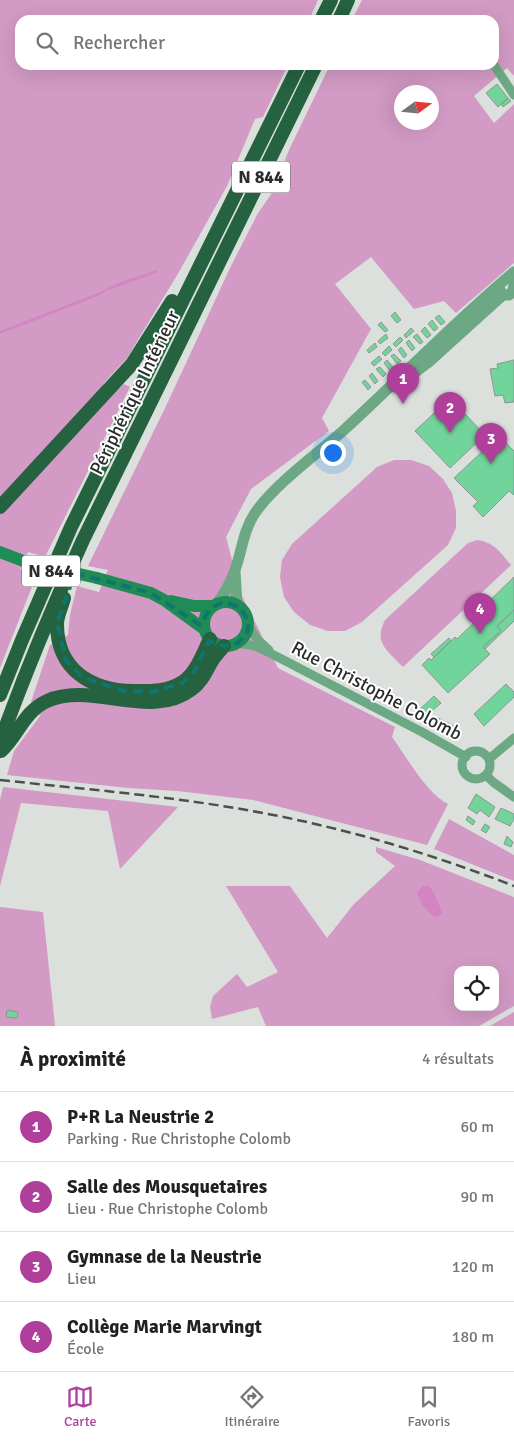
<!DOCTYPE html>
<html lang="fr">
<meta charset="utf-8">
<style>
body{margin:0;font-family:Signika,sans-serif;background:#f6f6f6;color:#202124}
.controls{position:absolute;right:15px;bottom:15px;display:grid;overflow:hidden;border-radius:10px;box-shadow:0 5px 20px #0002}
.controls button{width:45px;height:45px;display:grid;place-items:center;padding:0;border:0;border-bottom:1px solid #e0e0e0;background:#fff;color:#202124;font:25px sans-serif}
.compass{position:absolute;left:394px;top:85px;width:45px;height:45px;border-radius:50%;background:#fff;box-shadow:0 5px 20px #0002;rotate:75deg}
.you{position:absolute;left:332px;top:452px;width:18px;height:18px;margin:-12px;border:4px solid #fff;border-radius:50%;background:#1a73e8;box-shadow:0 0 0 8px #1a73e833}
.badge{display:grid;place-items:center;width:32px;height:32px;border-radius:50%;background:#af3f9b;color:#fff;font-size:16px;font-weight:700}
.pin{position:absolute;translate:-50% -41px;filter:drop-shadow(0 1px 2px #0008)}
.pin::after{content:'';position:absolute;top:26px;width:18px;height:15px;background:inherit;clip-path:polygon(0 0,100% 0,50% 100%)}
.list{margin:0;padding:0;list-style:none}
h2{display:flex;justify-content:space-between;align-items:center;height:65px;margin:0;padding:0 20px;font-size:21px}
h2 small{font-size:16px;font-weight:400;color:#757577}
.list li{display:grid;grid-template-columns:32px 1fr auto;gap:15px;align-items:center;box-sizing:border-box;height:70px;padding:0 20px;border-top:1px solid #e0e0e0}
.list b{display:block;font-size:19px;white-space:nowrap}
.list p{margin:0;font-size:16px;white-space:nowrap;color:#757577}
.list em{font-size:16px;font-style:normal;color:#757577}
.icon{flex:none;width:28px;height:28px;fill:none;stroke:currentColor;stroke-width:2;stroke-linecap:round;stroke-linejoin:round}
.map{position:relative;flex:none;width:514px;height:1026px;overflow:hidden}
.search{position:absolute;background:#fff;box-shadow:0 5px 20px #0002;left:15px;right:15px;top:15px;height:55px;display:flex;align-items:center;gap:12px;box-sizing:border-box;padding:0 18px;border-radius:15px;color:#757577;font-size:19px}
.sheet{height:345px;background:#fff}
nav{display:flex;justify-content:space-around;align-items:center;box-sizing:border-box;height:70px;border-top:1px solid #e0e0e0;background:#fff;font-size:14px;color:#757577}
nav a{display:grid;justify-items:center;gap:2px}
nav .on{color:#af3f9b}
.map>svg:first-child{display:block}
.green{fill:#d29ac4;fill-rule:evenodd}
.water{fill:#d484c2}
.building{fill:#71d49a;stroke:#919592}
.lines{fill:none;stroke-linecap:round;stroke-linejoin:round}
.minor{stroke:#6ca883;stroke-width:9}
.tertiary{stroke:#6ca883;stroke-width:11}
.secondary{stroke:#1f8c56;stroke-width:12}
.trunk{stroke:#246240;stroke-width:14}
.rail{stroke:#4d4f4e;stroke-width:2.5;stroke-dasharray:10 5;stroke-linecap:butt}
.secondary-bridge{stroke:#1f8c56;stroke-width:12}
.marked{fill:none;stroke:#0f766e;stroke-width:4;stroke-dasharray:10 6;stroke-linejoin:round}
.labels{text-anchor:middle;stroke-width:4;stroke-linejoin:round;paint-order:stroke}
.shield{fill:#fff;stroke:#6b6c6b;stroke-width:1}
.shield-label{font-size:18px;font-weight:bold;fill:#2b2d2c}
.street-label{font-size:19px;fill:#2b2d2c;stroke:#fff}
</style>
<div class="map">
<svg width="514" height="1026" viewBox="0 0 514 1026">
<rect width="100%" height="100%" fill="#dbe0dd"/>
<path class="green" d="M0,0h318l-9,20h-289v45h268l-25,52 -8,2 -28,67 -48,86 -52,86 -24,26 8,11 13,-11 6,3 -85,170 -17,-5 -8,17 17,5 -37,94z
M362,0h152v76l-7,-8 -33,28 20,27 20,-19v159l-58,50 -12,-12 -30,8 -43,-52 -36,27 36,45 -49,89 7,13 -78,58 -25,48 15,57 37,74 117,59 -3,10c14,19 35,57 56,67l-21,41 -174,-45 -76,-9 -49,-3 -121,-13 7,-24 26,-35 -9,-14 19,-57 18,-10 2,-20 7,-29 22,6 9,-22 -20,-4 79,-162 64,-138 27,-53 12,-17 19,-46 41,-85h164v-45h-142zM402,92h30v30h-30z
M394,460h17l18,6 14,13 9,14 4,18v17l-8,17 -86,77 -17,9h-17l-18,-6 -16,-13 -10,-15 -4,-20 2,-17 10,-16 85,-77z
M477,540c17,2 24,13 34,25l-108,102c-15,-16 -30,-24 -18,-47l83,-77z
M3,787l175,20 -58,62 -12,-58 -87,-8 -21,83v-86z
M449,819l65,36v26l-80,-32z
M376,847l44,13 94,37v109l-35,20h-213l-8,-19 -46,12 -2,-12 3,-11 24,-22 10,13 31,-15 -52,-86h64l37,52 27,-34 41,-38 -19,-14zM458,970h37v37h-37z
M0,907l43,5 12,114h-55z
M514,1012v14h-24z"/>
<path class="water" d="M157,270l-1,3 -50,18 -6,4 -100,39v-3l98,-38 23,-11z
M423,886h6l5,7 8,19 -3,4 -5,1c-7,-6 -16,-16 -17,-25z"/>
<path class="building" d="M497,84l11,14 -10,9 -12,-14z
M508,98l3,3 -8,6 -2,-3z
M395,312l6,8 -4,3 -6,-7z
M439,315l6,7 -4,3 -6,-7z
M432,320l6,8 -4,3 -6,-7z
M381,322l7,8 -3,2 -7,-7z
M425,327l6,8 -4,3 -6,-7z
M411,328l3,3 -8,7 -2,-3z
M386,334l2,4 -8,6 -2,-3z
M417,334l6,8 -3,2 -7,-7z
M400,337l3,3 -7,7 -3,-3z
M409,340l6,8 -3,3 -6,-8z
M375,343l2,4 -8,6 -2,-3z
M389,346l3,4 -7,6 -3,-3z
M401,347l6,8 -3,3 -6,-8z
M394,354l7,7 -4,3 -6,-8z
M379,356l3,3 -8,7 -3,-3z
M387,360l7,8 -4,3 -6,-8z
M514,360v42l-9,1 -2,-8 -8,1 -5,-27 8,-1 -1,-4z
M380,367l6,7 -3,3 -7,-8z
M372,373l6,8 -3,3 -6,-8z
M365,380l6,7 -3,3 -6,-8z
M450,398l35,37 -35,33 -35,-37z
M499,436l15,15v44l-5,-4 -26,26 -10,-11 5,-4 -24,-24 32,-30 -3,-4 3,-2 3,3z
M514,577v33l-17,16 4,5 -18,16 7,7 -42,39 -26,-28 7,-7 2,2 24,-23 2,2 27,-26 -3,-4z
M514,610v11l-29,28 -2,-2 18,-16 -4,-5z
M449,638l2,3 -17,16 -3,-3z
M506,684l8,8v5l-30,29 -10,-12z
M434,696l7,7 -17,15 -6,-7z
M438,718l16,8v1l3,2 -3,7 -20,-11z
M476,794l19,13 -6,10 -9,-7 -3,4 -9,-6z
M501,808l13,6v5l-4,7 -15,-7z
M468,816l7,5 -2,4 -7,-5z
M485,824l5,3 -4,6 -5,-3z
M507,836l6,6 -2,5 -7,-3z
M7,1010l11,2 -1,6 -11,-1z"/>
<g class="lines">
<path class="minor" d="M494,65l20,30
M249,626l8,13 12,11
M238,643l17,3 17,8 150,78 44,25
M462 765a14 14 0 1 1 28 0a14 14 0 1 1-28 0Z
M489,759l25,-21
M486,775l7,7 21,15"/>
<path class="tertiary" d="M500,290l3,5h6l4,-4 1,-7
M402,382l28,-21 73,-66
M235,571l2,33
M217,604c7,-10 14,-22 18,-34 7,-19 8,-39 20,-57 20,-29 62,-59 89,-83 57,-52 110,-108 170,-158"/>
<path class="secondary" d="M0,552l26,10
M97,578l54,15 13,7 40,29
M171,601l23,5h19
M204 624a22 22 0 1 1 44 0a22 22 0 1 1-44 0Z"/>
<path class="trunk" d="M321,20l10,-20
M339,20l9,-20
M0,507l132,-143 40,-63
M64,598c-2,8 -7,18 -7,26 0,46 34,66 76,67 16,0 34,1 48,-8 15,-9 21,-28 29,-44
M0,695l22,-55 49,-113 228,-462
M0,742c25,-69 53,-136 83,-202l233,-475
M1,751c17,-15 22,-39 46,-50 45,-20 104,20 145,-12 10,-7 14,-18 20,-28 3,-5 8,-10 12,-15"/>
<path class="rail" d="M0,780c84,9 169,16 252,31 90,16 177,42 262,75"/>
<path class="secondary-bridge" d="M26,562l71,16"/>
</g>
<path class="marked" d="M75,573l76,20 49,32 10,-16 13,-7 17,5 9,15 -2,11 -9,10 -14,3 -15,-5 -15,31 -12,11 -30,9 -29,-1 -41,-14 -16,-17 -9,-37z"/>
<g class="labels">
<g class="shield">
<rect x="232" y="161.5" width="58" height="31" rx="4"/>
<rect x="22" y="555.5" width="58" height="31" rx="4"/>
</g>
<g class="shield-label">
<text x="261" y="183">N 844</text>
<text x="51" y="577">N 844</text>
</g>
<g class="street-label">
<text transform="translate(134 392) rotate(-64)" y="7">Périphérique Intérieur</text>
<text transform="translate(377 690) rotate(28)" y="7">Rue Christophe Colomb</text>
</g>
</g>
</svg>
<div class="controls">
<button><svg class="icon" aria-label="locate" viewBox="0 0 24 24"><circle cx="12" cy="12" r="6"/><path d="M12 2v4M12 18v4M2 12h4M18 12h4"/></svg></button>
</div>
<svg class="compass" viewBox="-18 -18 36 36"><path d="M0-13l5 13h-10z" fill="#e53935"/><path d="M0 13l5-13h-10z" fill="#757577"/></svg>
<div class="you"></div>
<div class="pin badge" style="left:403px;top:404px">1</div>
<div class="pin badge" style="left:450px;top:433px">2</div>
<div class="pin badge" style="left:491px;top:464px">3</div>
<div class="pin badge" style="left:480px;top:634px">4</div>
<div class="search"><svg class="icon" aria-label="search" viewBox="0 0 24 24"><circle cx="10" cy="10" r="6"/><path d="M15 15l6 6"/></svg>Rechercher</div>
</div>
<section class="sheet">
<h2>À proximité<small>4 résultats</small></h2>
<ul class="list">
<li><span class="badge">1</span><div><b>P+R La Neustrie 2</b><p>Parking · Rue Christophe Colomb</p></div><em>60 m</em></li>
<li><span class="badge">2</span><div><b>Salle des Mousquetaires</b><p>Lieu · Rue Christophe Colomb</p></div><em>90 m</em></li>
<li><span class="badge">3</span><div><b>Gymnase de la Neustrie</b><p>Lieu</p></div><em>120 m</em></li>
<li><span class="badge">4</span><div><b>Collège Marie Marvingt</b><p>École</p></div><em>180 m</em></li>
</ul>
</section>
<nav>
<a class="on"><svg class="icon" aria-label="map" viewBox="0 0 24 24"><path d="M3 6l6-2 6 2 6-2v14l-6 2-6-2-6 2zM9 4v14M15 6v14"/></svg>Carte</a>
<a><svg class="icon" aria-label="directions" viewBox="0 0 24 24"><path d="M12 3l9 9-9 9-9-9zM9 14v-3h6M13 9l2 2-2 2"/></svg>Itinéraire</a>
<a><svg class="icon" aria-label="saved" viewBox="0 0 24 24"><path d="M7 4h10v16l-5-4-5 4z"/></svg>Favoris</a>
</nav>
